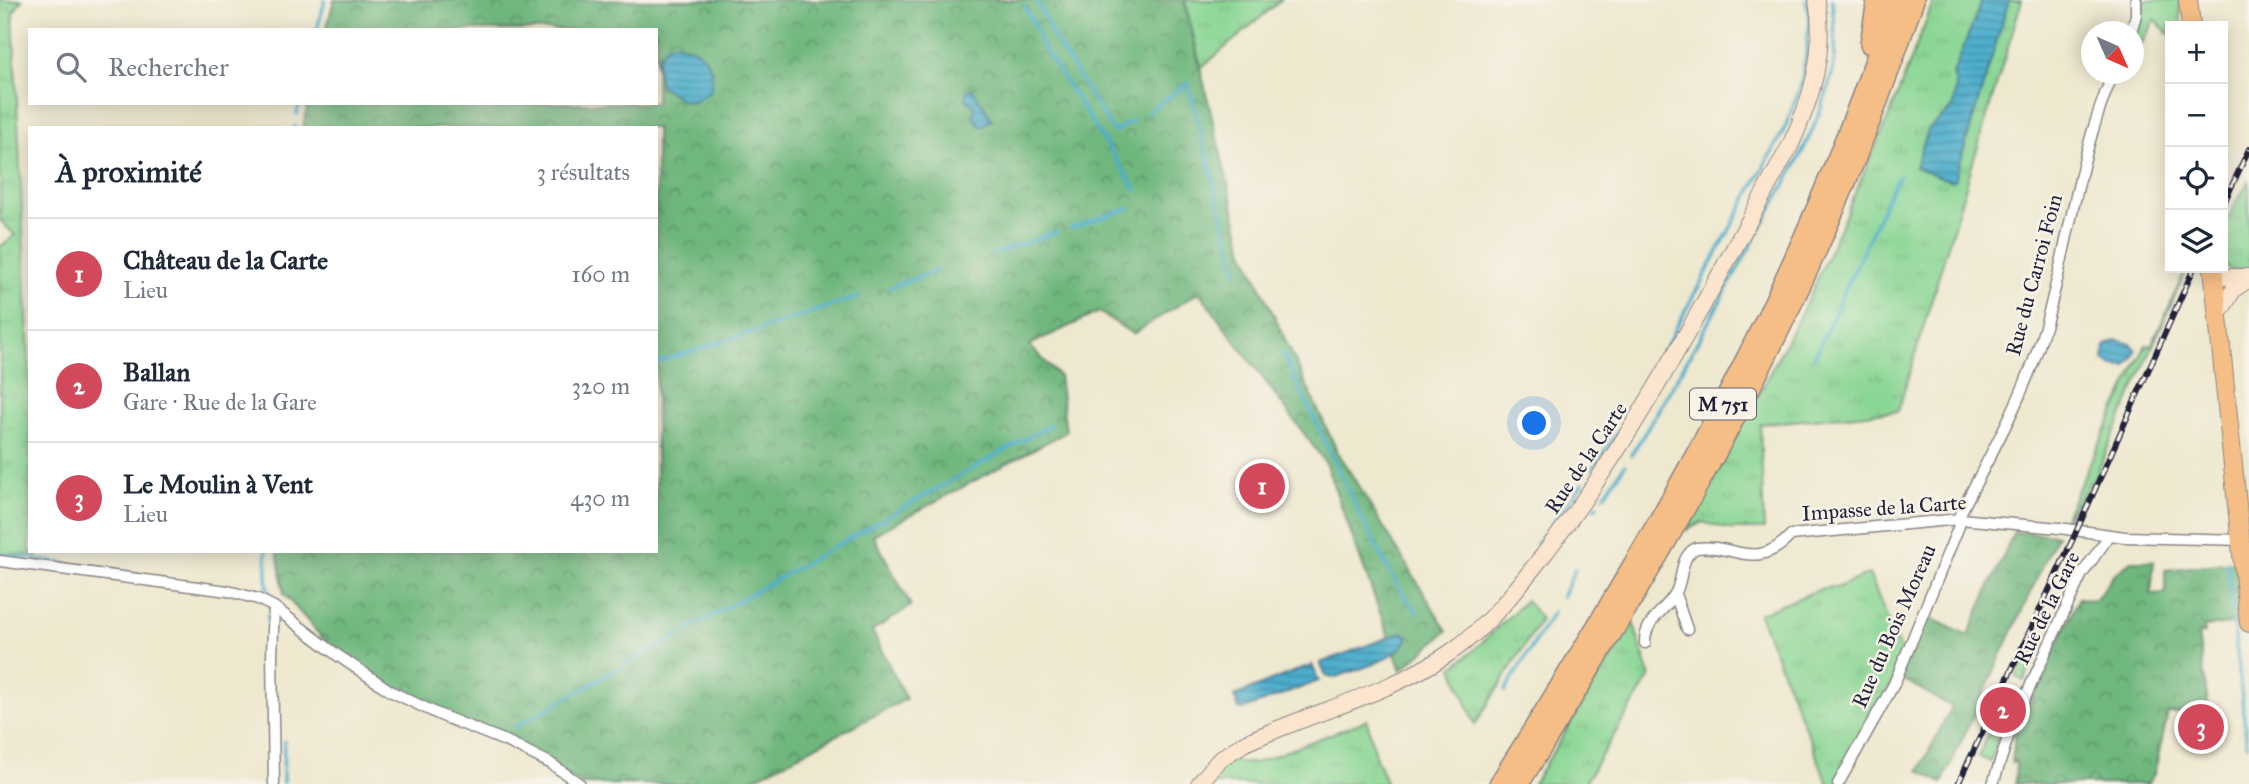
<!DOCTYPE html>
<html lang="fr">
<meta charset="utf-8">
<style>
body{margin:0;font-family:"IM FELL Great Primer",serif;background:#f6f6f7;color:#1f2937}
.controls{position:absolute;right:21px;top:21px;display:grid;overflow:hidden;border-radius:0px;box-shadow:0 4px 18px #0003}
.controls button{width:63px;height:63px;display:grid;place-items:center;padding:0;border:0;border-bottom:2px solid #e0e1e3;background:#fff;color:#1f2937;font:35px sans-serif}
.compass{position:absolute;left:2081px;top:21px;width:63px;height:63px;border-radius:50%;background:#fff;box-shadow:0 4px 18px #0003;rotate:135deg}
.you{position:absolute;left:1535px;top:424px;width:24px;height:24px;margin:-18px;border:5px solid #fff;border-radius:50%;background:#1a73e8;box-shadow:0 0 0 10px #1a73e833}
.badge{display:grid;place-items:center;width:46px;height:46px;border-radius:50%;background:#d1495b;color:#fff;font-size:23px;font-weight:700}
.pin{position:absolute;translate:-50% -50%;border:4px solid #fff;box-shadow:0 2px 7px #0006}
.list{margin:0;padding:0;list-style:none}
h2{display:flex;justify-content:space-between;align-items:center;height:91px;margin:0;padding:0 28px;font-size:30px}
h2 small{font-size:23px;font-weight:400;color:#747a83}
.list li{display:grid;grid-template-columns:46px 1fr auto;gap:21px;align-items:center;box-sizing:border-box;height:112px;padding:0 28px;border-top:2px solid #e0e1e3}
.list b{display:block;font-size:26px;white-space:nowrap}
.list p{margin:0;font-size:23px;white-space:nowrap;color:#747a83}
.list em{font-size:23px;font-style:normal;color:#747a83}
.icon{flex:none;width:38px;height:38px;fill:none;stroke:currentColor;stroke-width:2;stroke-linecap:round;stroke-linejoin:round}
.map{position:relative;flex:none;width:2249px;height:784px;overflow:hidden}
.search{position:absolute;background:#fff;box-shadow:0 4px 18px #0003;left:28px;top:28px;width:630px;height:77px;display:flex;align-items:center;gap:18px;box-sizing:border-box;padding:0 24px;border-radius:0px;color:#747a83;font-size:26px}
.panel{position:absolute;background:#fff;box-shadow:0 4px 18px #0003;left:28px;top:126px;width:630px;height:427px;border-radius:0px}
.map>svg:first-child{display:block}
.grass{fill:url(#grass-tufts);stroke:#567c68;stroke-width:2}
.forest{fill:url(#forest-crowns);stroke:#486c5c;stroke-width:2}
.garden{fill:#8ad694;stroke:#567c68;stroke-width:2}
.water{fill:url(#water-rules);stroke:#386884;stroke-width:2}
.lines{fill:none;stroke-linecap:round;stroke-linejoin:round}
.stream{stroke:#4daecc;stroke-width:3.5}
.street-casing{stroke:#888585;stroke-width:13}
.secondary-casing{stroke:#888585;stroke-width:18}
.primary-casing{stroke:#888585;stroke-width:20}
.highway-casing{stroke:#888585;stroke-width:22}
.street{stroke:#fff;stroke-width:10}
.secondary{stroke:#fbe5cf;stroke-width:16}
.primary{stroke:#f6be87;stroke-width:18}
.highway{stroke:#f6be87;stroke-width:19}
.rail-casing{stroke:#22223b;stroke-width:6}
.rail{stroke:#f7f3e8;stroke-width:3.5;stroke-dasharray:10;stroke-linecap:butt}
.labels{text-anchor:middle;stroke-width:5;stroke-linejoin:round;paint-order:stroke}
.shield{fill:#f7f3e8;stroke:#62616f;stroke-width:2}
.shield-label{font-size:19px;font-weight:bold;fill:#22223b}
.street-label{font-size:21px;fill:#22223b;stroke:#f7f3e8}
</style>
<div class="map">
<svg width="2249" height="784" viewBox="0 0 2249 784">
<defs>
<pattern id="grass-tufts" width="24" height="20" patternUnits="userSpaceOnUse" patternTransform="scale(1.75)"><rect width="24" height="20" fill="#8ad694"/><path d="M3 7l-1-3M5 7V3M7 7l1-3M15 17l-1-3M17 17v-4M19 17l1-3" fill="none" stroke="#77b780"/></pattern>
<pattern id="forest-crowns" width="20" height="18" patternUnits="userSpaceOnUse" patternTransform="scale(1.75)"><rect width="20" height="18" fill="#6fb77e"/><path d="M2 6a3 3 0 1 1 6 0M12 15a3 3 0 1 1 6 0" fill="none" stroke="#5b9468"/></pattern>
<pattern id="water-rules" width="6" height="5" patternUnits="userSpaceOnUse" patternTransform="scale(1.75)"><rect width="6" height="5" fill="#4daecc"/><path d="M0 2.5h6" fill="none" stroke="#408da7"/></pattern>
</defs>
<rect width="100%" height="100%" fill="#f7f3e8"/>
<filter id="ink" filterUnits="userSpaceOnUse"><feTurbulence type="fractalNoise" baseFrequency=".0143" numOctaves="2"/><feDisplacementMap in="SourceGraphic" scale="14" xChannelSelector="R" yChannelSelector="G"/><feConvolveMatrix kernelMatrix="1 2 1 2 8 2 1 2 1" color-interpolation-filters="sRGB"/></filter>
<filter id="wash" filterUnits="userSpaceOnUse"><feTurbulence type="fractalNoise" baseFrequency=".00686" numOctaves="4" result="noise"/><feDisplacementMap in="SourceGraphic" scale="28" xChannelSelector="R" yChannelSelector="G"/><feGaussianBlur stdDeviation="1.57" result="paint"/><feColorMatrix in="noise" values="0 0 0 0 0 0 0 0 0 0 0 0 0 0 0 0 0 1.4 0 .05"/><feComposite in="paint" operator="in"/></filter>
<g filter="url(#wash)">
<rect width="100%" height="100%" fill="#eee8cf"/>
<path class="grass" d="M0,0h22l-9,13 17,368v170h7l1,5 -38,-3v-306l15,-12 -15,-15z
M1185,0h96l-80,68z
M1934,0h88l-124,411 -138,13 4,105h-35l-27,-7 -15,8 121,-230 84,-191z
M2144,0h35l2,26h-11v9l-15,-15 -21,37c-1,-20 8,-37 10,-57z
M2249,180v90h-19l-7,-7v-36z
M2184,268h3l-91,207 -34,48 84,-178 5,1 35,-76z
M1869,574l35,85 -66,125h-10l-69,-170 64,-26 15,-1z
M1526,600l15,19 -66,106 -22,-58 19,-15z
M1633,622l17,54 -66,108h-51z
M1367,720l8,35 12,29h-177l-2,-2 10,-14 14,-8 10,3h13z"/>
<path class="forest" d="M334,0h850l60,251 93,200 110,180 -46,39 -76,-208 -126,-170 -66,42 -34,-22 -70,33 30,31 7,56 -193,103 38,71 -39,25 34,68 -163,85h-163l-30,-21 -110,-48 -103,-60 -53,-61 -7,-43h379v-423h-353l5,-25h348v-73h-330z
M2014,532l43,3 -115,248 -23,-13 33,-63 -55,-31 25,-62 46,22z
M2131,561h23l-3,33 14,-1v-23l77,-9 7,61 -45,5v6l-6,1 11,77 -41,2 -14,61 -6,10h-133l1,-23 -4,2 3,-28 64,-137 16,3 18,-25z"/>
<path class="garden" d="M2038,649l-14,32 -8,-4 12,-26z
M1989,733l9,3 -7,26 -13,-6z"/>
<path class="water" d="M1982,0h27l-54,179 -4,2 -36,-14 14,-39 24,-20 3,-23 -3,-11z
M673,43c29,4 44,20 37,49l-19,10 -11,-3 -20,-14c-4,-17 -6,-35 13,-42z
M972,88l20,32 -11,6 -8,-9 2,-10 -9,-8v-7z
M2117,340l15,4 4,6 -3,9 -7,8 -13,-1 -9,-6 1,-14z
M1402,632l6,4c-6,23 -55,35 -76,42l-6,-2 -6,-13z
M1312,665l7,16 -77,29 -3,-1 -5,-13 71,-29 4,1z"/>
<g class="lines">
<path class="stream" d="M1037,0l15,35 62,97 19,-12
M1024,7l11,19 5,17 97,148
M317,30l8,-30
M1806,55l4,-34 -4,-21
M1148,112l40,-29 49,190
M297,114l2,-11
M294,128l1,-2
M1071,228l59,-20
M992,254l65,-22
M889,288l48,-18
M1283,353l76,160 38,72 20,27
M1814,358l79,-173 7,-9
M656,363l203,-66
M1633,407l152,-279 16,-43 5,-30h2
M1631,455c43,-68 80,-138 119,-208 30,-55 67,-112 82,-173 6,-24 2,-50 0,-74
M1592,469l26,-37
M1604,496l21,-31
M1595,508l3,-3
M1551,525l32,-42
M1537,544l6,-9
M266,551l2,45
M0,554l143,21
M2227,562l20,183
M241,589l15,3
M1562,597l13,-28
M268,615v13
M1505,691l48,-79
M515,727l535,-302
M527,757l43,27
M283,784l1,-43"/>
</g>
</g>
<g filter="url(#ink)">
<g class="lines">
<defs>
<path id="street" d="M2131,32l5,-17v-15
M0,561l228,30 30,8 16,8 63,48 55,37 48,23 68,27 42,21 30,21
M1675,594l12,35
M274,607l-2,47 2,130
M1645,643c-1,-23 22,-33 31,-51 8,-15 3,-35 20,-44 39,-5 60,25 95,-13l169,-16 99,9 66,9 118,3
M1838,784l56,-100 65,-158 1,-12c30,-59 65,-119 84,-184 25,-85 34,-174 69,-256
M1993,784l17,-53 38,-84 34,-73 27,-38"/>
<path id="secondary" d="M2214,277h35
M2217,316l17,-27 15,-10
M1199,784l21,-25 23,-15c68,-32 145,-49 208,-92 38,-26 69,-67 97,-103 96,-125 166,-266 242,-403 22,-47 36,-94 27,-146"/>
<path id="primary" d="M2188,0l3,26
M2213,268l36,355"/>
<path id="highway" d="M1870,44l7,-44
M1499,784c81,-129 161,-259 231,-394 65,-125 121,-256 166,-390
M1519,784c103,-165 205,-331 286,-508 42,-90 77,-182 109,-276"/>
</defs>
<use href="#street" class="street-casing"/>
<use href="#secondary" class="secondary-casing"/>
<use href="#primary" class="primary-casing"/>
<use href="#highway" class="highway-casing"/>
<use href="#street" class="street"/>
<use href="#secondary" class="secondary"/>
<use href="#primary" class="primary"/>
<use href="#highway" class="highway"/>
<defs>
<path id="rail" d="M2223,205l26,-56
M1958,784l114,-243 122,-273"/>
</defs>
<use href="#rail" class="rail-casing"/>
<use href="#rail" class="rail"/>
</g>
</g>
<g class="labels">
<rect class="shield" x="1690" y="388.5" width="66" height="31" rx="5"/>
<g class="shield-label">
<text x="1723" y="411">M 751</text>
</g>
<g class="street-label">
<text transform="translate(2034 275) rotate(-75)" y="7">Rue du Carroi Foin</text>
<text transform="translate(1586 458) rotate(-56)" y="7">Rue de la Carte</text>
<text transform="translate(1884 508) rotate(-4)" y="7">Impasse de la Carte</text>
<text transform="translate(2047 608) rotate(-64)" y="7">Rue de la Gare</text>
<text transform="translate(1894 626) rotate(-66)" y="7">Rue du Bois Moreau</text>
</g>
</g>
</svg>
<div class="controls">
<button>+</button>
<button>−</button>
<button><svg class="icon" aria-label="locate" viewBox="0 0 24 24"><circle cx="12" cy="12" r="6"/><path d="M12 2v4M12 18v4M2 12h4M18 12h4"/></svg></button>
<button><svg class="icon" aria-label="layers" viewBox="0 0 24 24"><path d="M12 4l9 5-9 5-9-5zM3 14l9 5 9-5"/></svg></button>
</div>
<svg class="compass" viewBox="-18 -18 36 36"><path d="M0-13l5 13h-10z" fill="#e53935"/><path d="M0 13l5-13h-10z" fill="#747a83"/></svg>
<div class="you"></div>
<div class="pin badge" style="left:1262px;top:486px">1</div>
<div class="pin badge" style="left:2003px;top:710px">2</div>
<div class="pin badge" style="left:2201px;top:727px">3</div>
<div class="search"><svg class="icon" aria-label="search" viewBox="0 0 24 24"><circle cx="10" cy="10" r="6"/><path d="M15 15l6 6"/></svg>Rechercher</div>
<section class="panel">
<h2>À proximité<small>3 résultats</small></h2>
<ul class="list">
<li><span class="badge">1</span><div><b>Château de la Carte</b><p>Lieu</p></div><em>160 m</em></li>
<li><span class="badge">2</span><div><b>Ballan</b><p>Gare · Rue de la Gare</p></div><em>320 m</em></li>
<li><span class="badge">3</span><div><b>Le Moulin à Vent</b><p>Lieu</p></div><em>430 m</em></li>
</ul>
</section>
</div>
